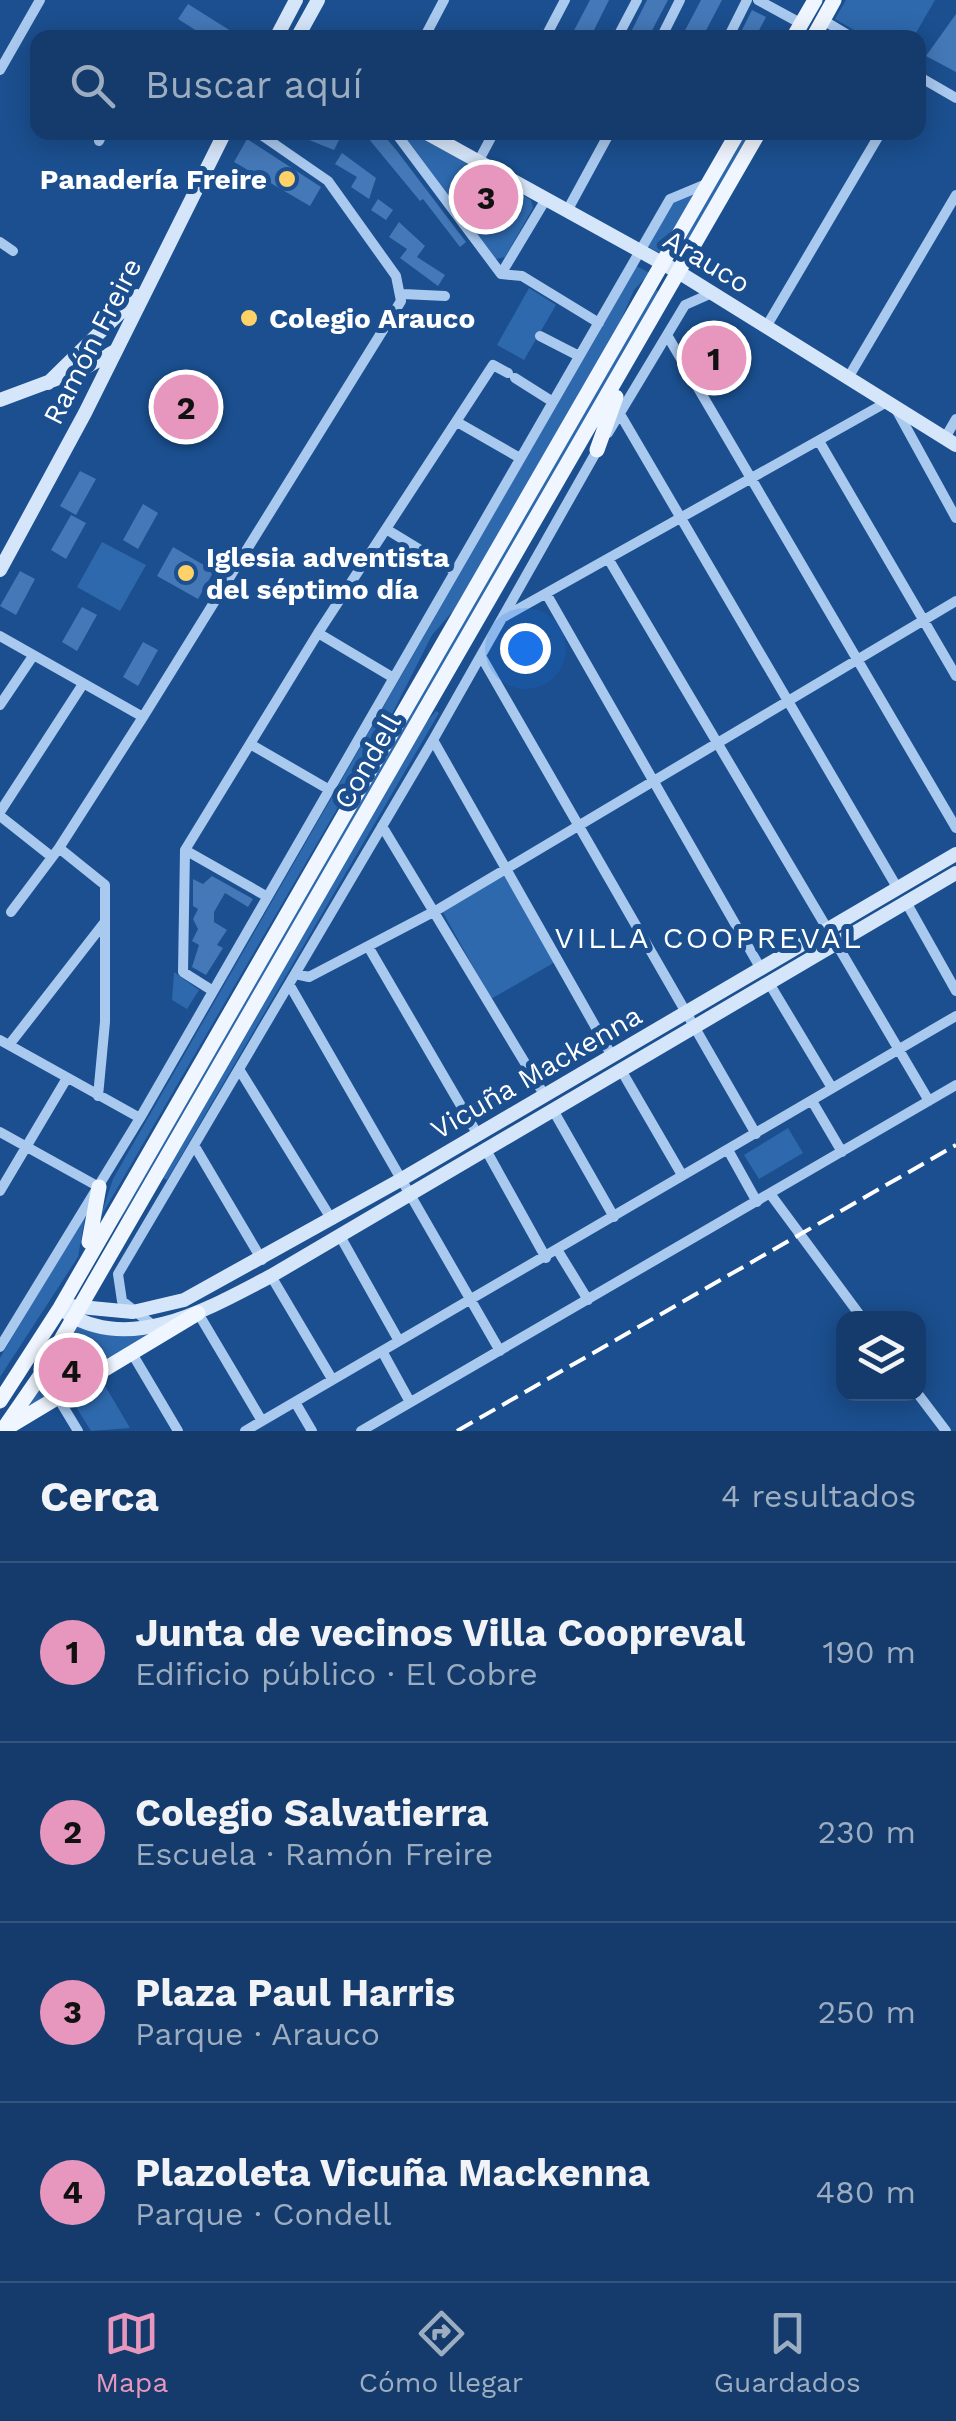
<!DOCTYPE html>
<html lang="es">
<meta charset="utf-8">
<style>
body{margin:0;font-family:"Work Sans",sans-serif;background:#214673;color:#f1f3f6}
.controls{position:absolute;right:30px;bottom:30px;display:grid;overflow:hidden;border-radius:20px;box-shadow:0 5px 25px #0003}
.controls button{width:90px;height:90px;display:grid;place-items:center;padding:0;border:0;border-bottom:2px solid #33557e;background:#143b6b;color:#f1f3f6;font:50px sans-serif}
.you{position:absolute;left:525px;top:648px;width:35px;height:35px;margin:-25px;border:8px solid #fff;border-radius:50%;background:#1a73e8;box-shadow:0 0 0 15px #1a73e833}
.badge{display:grid;place-items:center;width:65px;height:65px;border-radius:50%;background:#e797bd;color:#111;font-size:32px;font-weight:700}
.pin{position:absolute;translate:-50% -50%;border:5px solid #fff;box-shadow:0 2px 10px #0006}
.list{margin:0;padding:0;list-style:none}
h2{display:flex;justify-content:space-between;align-items:center;height:130px;margin:0;padding:0 40px;font-size:42px}
h2 small{font-size:32px;font-weight:400;color:#9dadc1}
.list li{display:grid;grid-template-columns:65px 1fr auto;gap:30px;align-items:center;box-sizing:border-box;height:180px;padding:0 40px;border-top:2px solid #33557e}
.list b{display:block;font-size:38px;white-space:nowrap}
.list p{margin:0;font-size:32px;white-space:nowrap;color:#9dadc1}
.list em{font-size:32px;font-style:normal;color:#9dadc1}
.icon{flex:none;width:55px;height:55px;fill:none;stroke:currentColor;stroke-width:2;stroke-linecap:round;stroke-linejoin:round}
.map{position:relative;flex:none;width:956px;height:1431px;overflow:hidden}
.search{position:absolute;background:#143b6b;box-shadow:0 5px 25px #0003;left:30px;right:30px;top:30px;height:110px;display:flex;align-items:center;gap:25px;box-sizing:border-box;padding:0 35px;border-radius:20px;color:#9dadc1;font-size:38px}
.sheet{height:850px;background:#143b6b}
nav{display:flex;justify-content:space-around;align-items:center;box-sizing:border-box;height:140px;border-top:2px solid #33557e;background:#143b6b;font-size:28px;color:#9dadc1}
nav a{display:grid;justify-items:center;gap:5px}
nav .on{color:#e797bd}
.map>svg:first-child{display:block}
.green{fill:#2e69ad}
.building{fill:#4478b7}
.lines{fill:none;stroke-linecap:round;stroke-linejoin:round}
.street{stroke:#a9c9ee;stroke-width:10}
.secondary{stroke:#d6e6fa;stroke-width:14}
.primary{stroke:#f0f6ff;stroke-width:15}
.rail{stroke:#fff;stroke-width:4;stroke-dasharray:18 8;stroke-linecap:butt}
.poi-dot{fill:#ffd166;stroke:#1b4f8f;stroke-width:4}
.labels{text-anchor:middle;stroke-width:10;stroke-linejoin:round;paint-order:stroke}
.poi-label{font-size:28px;font-weight:bold;fill:#fff;stroke:#1b4f8f;text-anchor:start}
.street-label{font-size:28px;fill:#fff;stroke:#1b4f8f}
.neighbourhood-label{font-size:30px;letter-spacing:2.5px;fill:#fff;stroke:#1b4f8f}
</style>
<div class="map">
<svg width="956" height="1431" viewBox="0 0 956 1431">
<rect width="100%" height="100%" fill="#1b4f8f"/>
<path class="green" d="M846,0h89l-22,38 -47,-1 -31,-18z
M399,133h15l117,67 2,8 -28,49 -13,3z
M743,133h10l-70,120 -7,-5z
M695,192l-35,61 -13,-7 25,-43z
M636,266l14,7 -16,17 -16,37 -165,284 -21,24 -40,79 -292,504 13,-39z
M529,288l27,17 -32,55 -27,-15z
M653,288l7,4 -541,931 18,-41z
M102,542l44,23 -26,46 -43,-24z
M436,711l3,2 -272,467 -8,-4 256,-441z
M502,872l53,90 -64,37 -50,-90z
M174,972l25,18 -12,19 -15,-9z
M788,1128l15,25 -44,26 -15,-24z
M86,1212l-8,45 -78,120v-19z
M76,1324l77,9 -134,81z
M104,1384l26,44 -39,3 -18,-29z"/>
<path class="building" d="M590,0h19l-19,38h-20z
M647,0h21l-20,38h-20z
M701,0h21l-20,38h-21z
M188,4l54,34h-45l3,-5 -22,-14z
M752,10l14,7 -11,21h-17z
M956,14v58l-30,-16z
M312,132h10l17,8 -5,10 -25,-10z
M374,132h7l16,19 69,91 -6,5 -37,-48 -3,2 -52,-63z
M247,139l74,48 -11,19 -76,-44z
M342,153l34,25 -7,21 -18,-12 6,-10 -22,-13z
M378,199l15,11 -7,10 -15,-10z
M399,222l26,24 -8,11 28,18 -7,11 -38,-28 7,-9 -18,-12z
M705,330l14,23 9,-5 9,14 -33,19 -20,-39z
M80,471l16,8 -20,36 -16,-9z
M143,504l15,9 -20,36 -15,-9z
M71,515l15,8 -20,36 -15,-9z
M173,547l41,24 -16,28 -41,-23z
M20,571l15,8 -19,36 -16,-9z
M82,607l15,8 -20,36 -15,-9z
M143,642l15,8 -20,36 -15,-9z
M212,876l41,23 -5,8 -23,-14 -11,19v10l13,8 -10,15 6,3 -17,27 -14,-8 7,-22 -7,-4 6,-12 -5,-10 5,-10 -5,-3v-27l10,5z"/>
<g class="lines">
<path class="street" d="M758,0l44,24
M823,20l30,18
M424,38l20,-38
M545,38l20,-38
M617,38l20,-38
M661,38l19,-38
M728,38l19,-38
M0,70l40,-70
M918,76l38,22
M395,132l106,142
M99,141l4,-9
M478,162l16,-30
M567,211l43,-79
M0,242l13,9
M501,274l21,2 77,47
M501,274l45,-75
M403,294l42,2
M766,327l115,-195
M667,335l289,493
M540,336l39,20
M515,378l38,24
M848,378l108,-183
M896,409l60,109
M620,414l278,475
M457,422l63,36
M608,433l77,-128 27,-12
M945,438l11,-19
M819,441l137,235
M386,529l69,42
M609,560l219,370
M547,595l214,374
M502,618l385,-216
M318,633l74,44
M0,636l143,81
M481,656l275,478
M0,705l33,-49
M433,740l179,316
M250,744l78,45
M0,812l83,-128
M0,816l52,41
M382,826l163,270
M59,848l46,37v137l-7,74
M185,850l81,46
M906,902l50,89
M11,912l48,-64 84,-131 258,-416 -5,-25 -68,-95 -71,-49
M836,943l93,158
M369,948l109,187
M295,974l14,3 128,-67 519,-309
M769,983l63,105
M289,984l211,367
M213,991l-30,-19 2,-122 133,-217 175,-268 15,8
M0,1040l140,78
M9,1045l95,-122
M239,1069l93,151
M621,1070l61,105
M812,1101l30,51
M553,1110l61,107
M0,1132l99,55
M194,1145l68,115
M486,1150l60,108
M728,1150l29,52
M0,1191l67,-113
M771,1195l91,123
M340,1236l59,105
M558,1251l30,49
M271,1276l61,103
M198,1313l64,108
M154,1326l-32,-25 -4,-27 315,-534 166,-293
M0,1347l140,-229 530,-919 36,-15
M382,1351l28,51
M133,1355l45,76
M918,1394l28,37
M58,1398l20,33
M295,1402l17,29
M245,1431l711,-415
M361,1431l595,-346"/>
<path class="secondary" d="M276,38l20,-38
M297,38l21,-38
M425,132l255,141 276,172
M48,383l89,-87
M0,400l83,-31 32,-18
M0,570l85,-157 140,-281
M70,1306l63,6 51,-12 218,-121 554,-325
M68,1314c66,40 145,-8 203,-38l685,-403"/>
<path class="primary" d="M793,38l22,-38
M813,38l21,-38
M597,450l19,-53
M89,1242l10,-55
M0,1401l60,-93 678,-1176
M5,1429l193,-116
M2,1431l38,-55 719,-1244"/>
<path class="rail" d="M457,1431l499,-286"/>
</g>
<g class="poi-dot">
<circle cx="287" cy="179" r="10"/>
<circle cx="249" cy="318" r="10"/>
<circle cx="186" cy="573" r="10"/>
</g>
<g class="labels">
<g class="poi-label">
<text x="267" y="189" text-anchor="end">Panadería Freire</text>
<text x="269" y="328">Colegio Arauco</text>
<text x="206" y="567">Iglesia adventista<tspan x="206" dy="32">del séptimo día</tspan></text>
</g>
<g class="street-label">
<text transform="translate(707 261) rotate(31)" y="10">Arauco</text>
<text transform="translate(92 341) rotate(-63)" y="10">Ramón Freire</text>
<text transform="translate(367 761) rotate(-60)" y="10">Condell</text>
<text transform="translate(536 1072) rotate(-30)" y="10">Vicuña Mackenna</text>
</g>
<g class="neighbourhood-label">
<text x="709" y="948">VILLA COOPREVAL</text>
</g>
</g>
</svg>
<div class="controls">
<button><svg class="icon" aria-label="layers" viewBox="0 0 24 24"><path d="M12 4l9 5-9 5-9-5zM3 14l9 5 9-5"/></svg></button>
</div>
<div class="you"></div>
<div class="pin badge" style="left:714px;top:358px">1</div>
<div class="pin badge" style="left:186px;top:407px">2</div>
<div class="pin badge" style="left:486px;top:197px">3</div>
<div class="pin badge" style="left:71px;top:1370px">4</div>
<div class="search"><svg class="icon" aria-label="search" viewBox="0 0 24 24"><circle cx="10" cy="10" r="6"/><path d="M15 15l6 6"/></svg>Buscar aquí</div>
</div>
<section class="sheet">
<h2>Cerca<small>4 resultados</small></h2>
<ul class="list">
<li><span class="badge">1</span><div><b>Junta de vecinos Villa Coopreval</b><p>Edificio público · El Cobre</p></div><em>190 m</em></li>
<li><span class="badge">2</span><div><b>Colegio Salvatierra</b><p>Escuela · Ramón Freire</p></div><em>230 m</em></li>
<li><span class="badge">3</span><div><b>Plaza Paul Harris</b><p>Parque · Arauco</p></div><em>250 m</em></li>
<li><span class="badge">4</span><div><b>Plazoleta Vicuña Mackenna</b><p>Parque · Condell</p></div><em>480 m</em></li>
</ul>
</section>
<nav>
<a class="on"><svg class="icon" aria-label="map" viewBox="0 0 24 24"><path d="M3 6l6-2 6 2 6-2v14l-6 2-6-2-6 2zM9 4v14M15 6v14"/></svg>Mapa</a>
<a><svg class="icon" aria-label="directions" viewBox="0 0 24 24"><path d="M12 3l9 9-9 9-9-9zM9 14v-3h6M13 9l2 2-2 2"/></svg>Cómo llegar</a>
<a><svg class="icon" aria-label="saved" viewBox="0 0 24 24"><path d="M7 4h10v16l-5-4-5 4z"/></svg>Guardados</a>
</nav>
